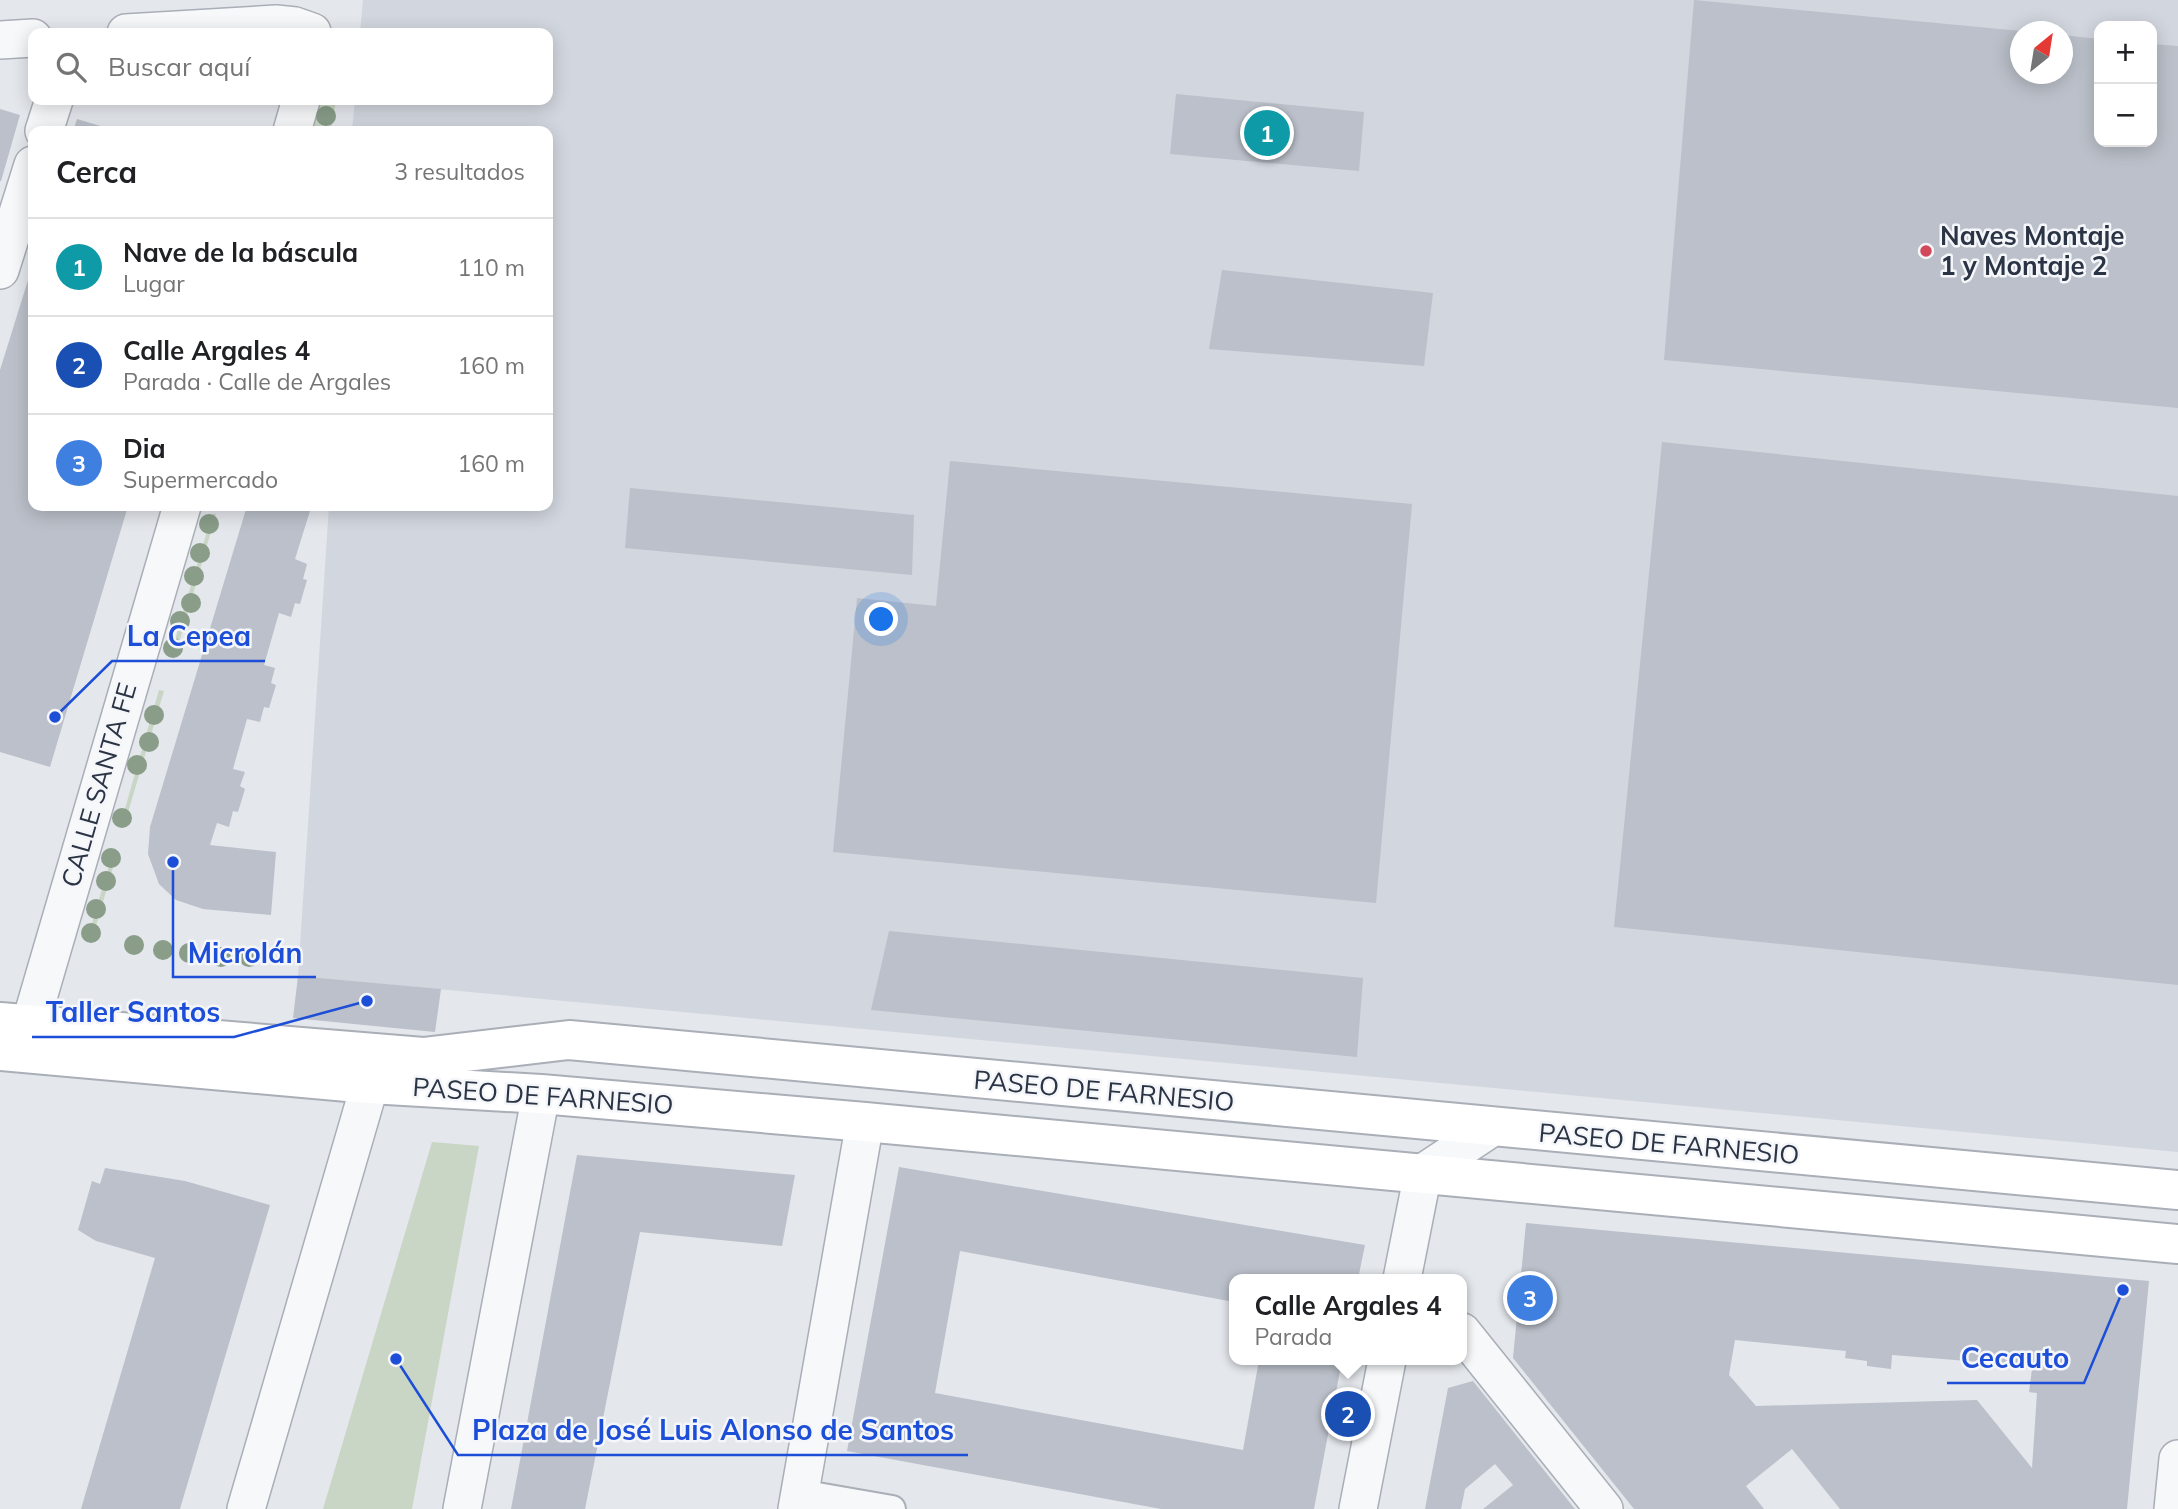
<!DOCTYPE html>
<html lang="es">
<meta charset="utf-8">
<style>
body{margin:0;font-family:Mulish,sans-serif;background:#f6f6f6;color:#202124}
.controls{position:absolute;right:21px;top:21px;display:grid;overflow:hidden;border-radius:14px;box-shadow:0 4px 18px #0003}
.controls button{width:63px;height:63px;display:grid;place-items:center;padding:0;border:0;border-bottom:2px solid #e0e0e0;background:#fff;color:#202124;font:35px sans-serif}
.compass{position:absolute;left:2010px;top:21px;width:63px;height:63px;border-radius:50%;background:#fff;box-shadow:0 4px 18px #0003;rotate:30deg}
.you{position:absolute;left:882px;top:620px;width:24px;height:24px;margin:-18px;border:5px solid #fff;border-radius:50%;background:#1a73e8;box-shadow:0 0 0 10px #1a73e833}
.badge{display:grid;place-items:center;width:46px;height:46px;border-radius:50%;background:#2563eb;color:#fff;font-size:23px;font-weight:700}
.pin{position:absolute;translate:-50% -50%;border:4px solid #fff;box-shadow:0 2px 7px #0006}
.popup{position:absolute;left:1229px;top:1274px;width:238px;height:91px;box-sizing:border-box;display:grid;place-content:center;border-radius:14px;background:#fff;filter:drop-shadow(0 2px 5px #0005);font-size:23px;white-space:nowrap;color:#757577}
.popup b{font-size:26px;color:#202124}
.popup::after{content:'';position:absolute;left:50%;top:100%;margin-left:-14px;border:14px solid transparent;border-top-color:#fff}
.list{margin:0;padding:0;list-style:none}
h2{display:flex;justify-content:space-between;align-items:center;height:91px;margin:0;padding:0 28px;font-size:30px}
h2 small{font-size:23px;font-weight:400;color:#757577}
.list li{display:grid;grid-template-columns:46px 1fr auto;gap:21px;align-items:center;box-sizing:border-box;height:98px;padding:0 28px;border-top:2px solid #e0e0e0}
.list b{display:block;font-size:26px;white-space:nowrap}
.list p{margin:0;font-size:23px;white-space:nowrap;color:#757577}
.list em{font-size:23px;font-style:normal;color:#757577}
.icon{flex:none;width:38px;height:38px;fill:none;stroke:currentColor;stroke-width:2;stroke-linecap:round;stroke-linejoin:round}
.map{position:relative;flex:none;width:2178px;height:1509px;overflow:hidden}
.search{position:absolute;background:#fff;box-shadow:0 4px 18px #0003;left:28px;top:28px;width:525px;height:77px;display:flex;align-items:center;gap:18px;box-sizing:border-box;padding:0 24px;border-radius:14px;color:#757577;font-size:26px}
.panel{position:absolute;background:#fff;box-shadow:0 4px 18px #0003;left:28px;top:126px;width:525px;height:385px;border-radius:14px}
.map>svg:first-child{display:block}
.built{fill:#d2d6de;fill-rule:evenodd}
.green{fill:#c9d6c5}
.building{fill:#bbc0ca;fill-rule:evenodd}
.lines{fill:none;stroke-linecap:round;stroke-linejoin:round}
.pedestrian-casing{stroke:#a9aeb7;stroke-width:30}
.minor-casing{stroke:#a9aeb7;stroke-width:40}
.secondary-casing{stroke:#a9aeb7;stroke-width:42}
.pedestrian{stroke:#f7f8fa;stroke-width:26}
.minor{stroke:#f7f8fa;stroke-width:37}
.secondary{stroke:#fff;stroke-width:38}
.tree{fill:#899d89}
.poi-dot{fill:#d1495b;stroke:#f4f6f9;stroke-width:2.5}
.labels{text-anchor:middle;stroke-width:5;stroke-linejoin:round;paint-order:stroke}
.poi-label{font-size:26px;font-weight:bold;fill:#2b3445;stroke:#f4f6f9;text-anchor:start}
.street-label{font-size:26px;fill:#2b3445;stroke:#f4f6f9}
.leader{fill:none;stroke:#1d4ed8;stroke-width:2.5}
.callout-dot{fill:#1d4ed8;stroke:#f4f6f9;stroke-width:2.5}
.callout-label{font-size:28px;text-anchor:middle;font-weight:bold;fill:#1d4ed8;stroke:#f4f6f9;stroke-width:5;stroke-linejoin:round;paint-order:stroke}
</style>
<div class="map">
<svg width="2178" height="1509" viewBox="0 0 2178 1509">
<rect width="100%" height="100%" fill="#e4e7ec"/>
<path class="built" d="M363,0h1815v1152l-1880,-176 31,-470h219v-375h-196l3,-31h193v-67h-188zM2099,26h53v116h-53zM2021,32h41v42h-41z"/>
<path class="green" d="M319,100h17l-5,31 -21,-5z
M212,514h4l-41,143h-5z
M159,690l5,1 -40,135h-4z
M116,857l-24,83h-5l24,-81z
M432,1142l47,4 -67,363h-89z"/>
<path class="building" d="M1694,0l327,31v43h41v-39l37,4v103h53v-98l26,2v362l-514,-48z
M1176,94l188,18 -5,59 -189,-17z
M0,109l20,6 -19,66h-1z
M77,119l40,12h-44z
M33,264v242h95l-78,261 -50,-15v-382z
M1222,270l211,23 -9,73 -215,-17z
M1662,442l516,54v489l-564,-58z
M950,461l462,43 -36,399 -543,-51 24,-254 79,8z
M630,488l284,27 -2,60 -287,-27z
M247,506h68v4l-5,1 -15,48 12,5 -4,15 4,1 -7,24 -5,-1 -4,14 -12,-4 -15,52 11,3 -4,15 5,2 -7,23 -5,-1 -4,15 -13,-3 -14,50 12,3 -5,14 5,3 -7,23 -5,-1 -4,16 -12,-4 -7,22 66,7 -5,63 -68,-6 -27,-9 -17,-16 -11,-30 2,-27z
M889,931l474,47 -6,79 -486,-47z
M298,976l143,13 -6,43 -142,-14z
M577,1155l218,20 -13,71 -142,-14 -55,277h-74z
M899,1167l466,78 -7,34h-124v23l-274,-51 -25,142 308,57 16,-90h83l-28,149h-153l-314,-58z
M105,1168l80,13 85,24 -90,304h-99l74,-251 -59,-17 -18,-11 14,-49 8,3z
M1526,1223l623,58 -22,228h-287l-48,-60 -46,37 18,23h-130l-121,-151zM1735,1340l111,11 -1,7 22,3v5l24,3 1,-14 126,10 -1,3 15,1 -3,23 8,1 -5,75 -55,-68 -221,6 -27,-31z
M1473,1381l82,103 20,25h-92l30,-24 -18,-21 -30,25 -4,20h-36l23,-121z"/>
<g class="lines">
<defs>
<path id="pedestrian" d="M800,1493l92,16"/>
<path id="minor" d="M126,33l150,-9 19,2 17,6
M0,40l33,-2
M44,131l10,-31
M292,131l9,-31
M0,270l33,-105
M36,1053l-6,-28 152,-519
M1402,1279l21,-106 68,-45
M1462,1332l142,177
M246,1509l124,-425
M462,1509l79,-415
M797,1509l68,-387
M1358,1509l29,-149
M2173,1509l5,-50"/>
<path id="secondary" d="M0,1022l423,35 146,-17 1609,150
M0,1051l370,33 171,10 324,28 1313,122"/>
</defs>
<use href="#pedestrian" class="pedestrian-casing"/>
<use href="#minor" class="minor-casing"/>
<use href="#secondary" class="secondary-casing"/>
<use href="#pedestrian" class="pedestrian"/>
<use href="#minor" class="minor"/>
<use href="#secondary" class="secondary"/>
</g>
<g class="tree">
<circle cx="326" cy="116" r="10"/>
<circle cx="209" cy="524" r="10"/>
<circle cx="200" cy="553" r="10"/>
<circle cx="194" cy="576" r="10"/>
<circle cx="191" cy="603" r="10"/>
<circle cx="180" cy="621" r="10"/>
<circle cx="173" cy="648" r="10"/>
<circle cx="154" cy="715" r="10"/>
<circle cx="149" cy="742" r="10"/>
<circle cx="137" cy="765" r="10"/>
<circle cx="122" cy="818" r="10"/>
<circle cx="111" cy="858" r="10"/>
<circle cx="106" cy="881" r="10"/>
<circle cx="96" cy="909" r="10"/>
<circle cx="91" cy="933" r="10"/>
<circle cx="134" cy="945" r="10"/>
<circle cx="163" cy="950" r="10"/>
<circle cx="189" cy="953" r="10"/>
<circle cx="221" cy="957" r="10"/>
<circle cx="249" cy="957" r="10"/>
</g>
<circle class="poi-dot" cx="1926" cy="251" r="7"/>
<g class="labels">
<g class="poi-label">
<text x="1940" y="245">Naves Montaje<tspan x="1940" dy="30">1 y Montaje 2</tspan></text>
</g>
<g class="street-label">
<text transform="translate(99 785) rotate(-74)" y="9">CALLE SANTA FE</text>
<text transform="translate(1104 1091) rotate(5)" y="9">PASEO DE FARNESIO</text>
<text transform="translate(543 1096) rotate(4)" y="9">PASEO DE FARNESIO</text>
<text transform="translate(1669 1144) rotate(5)" y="9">PASEO DE FARNESIO</text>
</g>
</g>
<path class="leader" d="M55 717L112 661H265M173 862L173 977H316M367 1001L234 1037H32M2123 1290L2084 1383H1947M396 1359L458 1455H968"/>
<g class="callout-dot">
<circle cx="55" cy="717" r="7"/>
<circle cx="173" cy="862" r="7"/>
<circle cx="367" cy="1001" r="7"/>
<circle cx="2123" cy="1290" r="7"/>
<circle cx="396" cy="1359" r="7"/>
</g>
<g class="callout-label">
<text x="189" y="646">La Cepea</text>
<text x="245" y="963">Microlán</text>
<text x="133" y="1022">Taller Santos</text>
<text x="2015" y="1368">Cecauto</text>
<text x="713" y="1440">Plaza de José Luis Alonso de Santos</text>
</g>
</svg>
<div class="controls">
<button>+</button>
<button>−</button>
</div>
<svg class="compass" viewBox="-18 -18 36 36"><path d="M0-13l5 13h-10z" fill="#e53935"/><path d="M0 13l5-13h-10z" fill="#757577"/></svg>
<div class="you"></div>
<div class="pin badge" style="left:1267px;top:133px;background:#0f9aa8">1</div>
<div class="pin badge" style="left:1348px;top:1414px;background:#1a4fb4">2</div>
<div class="popup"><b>Calle Argales 4</b>Parada</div>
<div class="pin badge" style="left:1530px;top:1298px;background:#3f7fe0">3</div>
<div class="search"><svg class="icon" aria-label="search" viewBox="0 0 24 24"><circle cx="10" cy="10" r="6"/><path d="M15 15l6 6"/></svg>Buscar aquí</div>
<section class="panel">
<h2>Cerca<small>3 resultados</small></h2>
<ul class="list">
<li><span class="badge" style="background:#0f9aa8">1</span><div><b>Nave de la báscula</b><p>Lugar</p></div><em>110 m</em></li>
<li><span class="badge" style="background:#1a4fb4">2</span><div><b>Calle Argales 4</b><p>Parada · Calle de Argales</p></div><em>160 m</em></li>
<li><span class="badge" style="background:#3f7fe0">3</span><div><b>Dia</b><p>Supermercado</p></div><em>160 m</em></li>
</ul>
</section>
</div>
